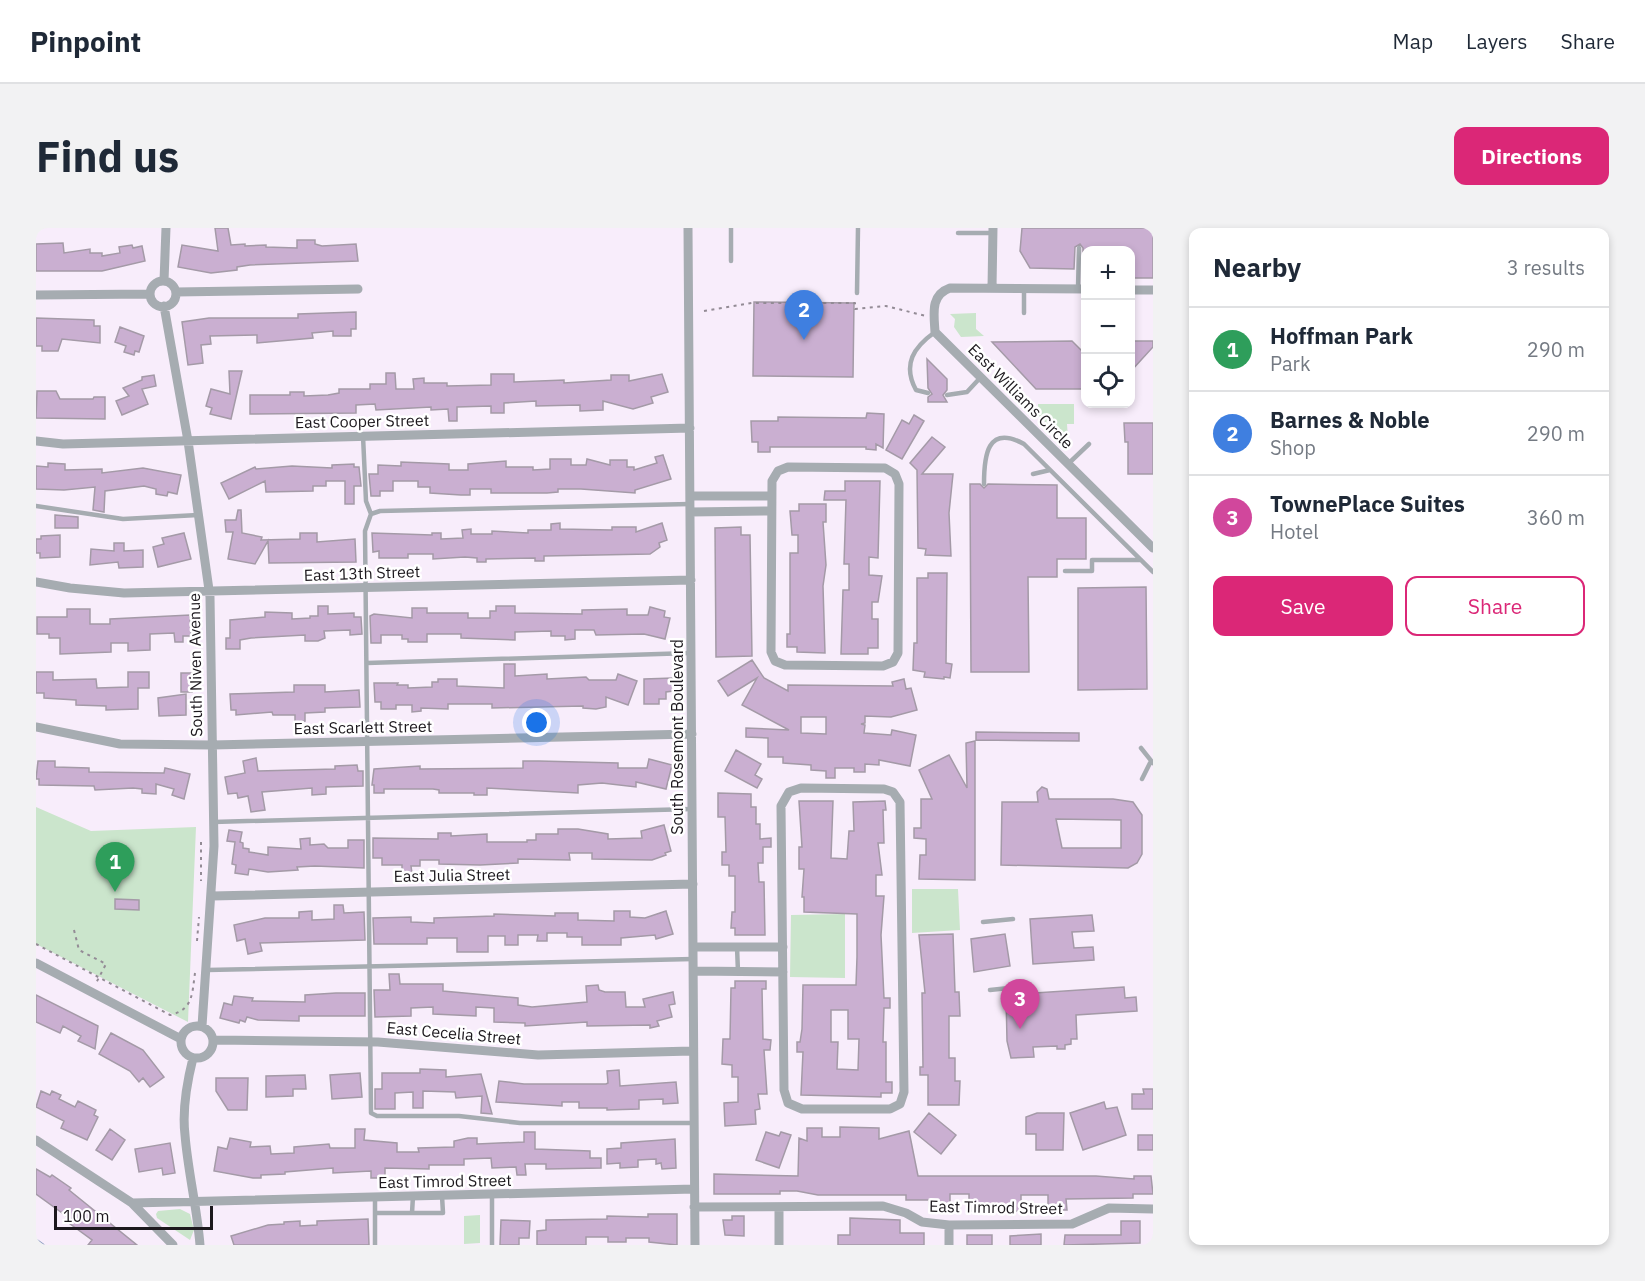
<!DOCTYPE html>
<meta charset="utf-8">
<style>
body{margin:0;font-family:"IBM Plex Sans",sans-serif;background:#f2f2f3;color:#1f2937}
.controls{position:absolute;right:18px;top:18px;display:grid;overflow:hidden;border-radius:12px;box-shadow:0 3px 9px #0003}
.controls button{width:54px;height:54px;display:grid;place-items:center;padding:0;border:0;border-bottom:2px solid #e0e1e3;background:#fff;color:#1f2937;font:30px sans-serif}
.scale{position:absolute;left:18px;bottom:15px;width:159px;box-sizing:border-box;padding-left:6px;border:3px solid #1c181d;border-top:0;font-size:16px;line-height:21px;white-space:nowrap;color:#1c181d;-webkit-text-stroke:4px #fff;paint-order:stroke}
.you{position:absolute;left:501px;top:495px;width:21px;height:21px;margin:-15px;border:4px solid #fff;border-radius:50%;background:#1a73e8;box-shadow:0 0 0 9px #1a73e833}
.badge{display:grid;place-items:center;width:39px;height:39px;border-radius:50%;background:#db2777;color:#fff;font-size:20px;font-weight:700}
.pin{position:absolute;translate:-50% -50px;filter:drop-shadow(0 2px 3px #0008)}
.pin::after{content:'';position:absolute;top:32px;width:21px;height:18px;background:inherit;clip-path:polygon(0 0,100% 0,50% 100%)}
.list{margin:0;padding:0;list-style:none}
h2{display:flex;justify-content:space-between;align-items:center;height:78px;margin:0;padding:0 24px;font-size:26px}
h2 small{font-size:20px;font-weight:400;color:#747a83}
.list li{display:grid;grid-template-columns:39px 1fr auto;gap:18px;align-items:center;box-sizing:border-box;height:84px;padding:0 24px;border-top:2px solid #e0e1e3}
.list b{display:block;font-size:22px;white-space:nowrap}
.list p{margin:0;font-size:20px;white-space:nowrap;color:#747a83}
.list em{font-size:20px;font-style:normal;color:#747a83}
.actions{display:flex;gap:12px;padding:18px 24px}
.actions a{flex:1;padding:14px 0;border:2px solid #db2777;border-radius:12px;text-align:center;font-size:21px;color:#db2777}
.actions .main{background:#db2777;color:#fff}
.icon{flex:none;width:33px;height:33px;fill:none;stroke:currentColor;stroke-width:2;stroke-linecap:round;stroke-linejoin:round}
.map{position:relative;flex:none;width:1117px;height:1017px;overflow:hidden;border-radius:12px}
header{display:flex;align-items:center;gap:36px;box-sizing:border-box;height:84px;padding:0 30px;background:#fff;border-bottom:2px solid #e0e1e3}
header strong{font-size:28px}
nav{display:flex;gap:33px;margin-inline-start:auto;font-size:21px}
.intro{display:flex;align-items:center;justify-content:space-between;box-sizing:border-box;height:144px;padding:0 36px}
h1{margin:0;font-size:42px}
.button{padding:15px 27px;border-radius:12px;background:#db2777;color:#fff;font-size:21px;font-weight:700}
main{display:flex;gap:36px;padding:0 36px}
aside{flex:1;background:#fff;border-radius:12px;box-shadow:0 3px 9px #0003}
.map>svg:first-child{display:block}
.green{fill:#cbe5cc}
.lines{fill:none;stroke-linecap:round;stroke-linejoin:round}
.stream{stroke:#899bbe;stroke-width:3}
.building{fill:#caafd1;stroke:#a49aa7;stroke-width:1.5;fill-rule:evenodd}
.path{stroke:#938b95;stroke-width:2;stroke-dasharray:3 4.5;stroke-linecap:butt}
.lane{stroke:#a6acb1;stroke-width:4.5}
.street{stroke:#a6acb1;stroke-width:9}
.labels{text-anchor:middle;stroke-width:5;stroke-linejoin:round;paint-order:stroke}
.street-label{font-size:16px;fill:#1c181d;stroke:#fff}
</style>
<header>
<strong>Pinpoint</strong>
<nav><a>Map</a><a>Layers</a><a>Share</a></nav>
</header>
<div class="intro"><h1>Find us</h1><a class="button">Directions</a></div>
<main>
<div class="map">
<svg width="1117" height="1017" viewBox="0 0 1117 1017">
<rect width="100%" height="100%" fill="#f8edfb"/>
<path class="green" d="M940,85v16l8,7 -23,1 -7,-10 1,-8 -5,-5z
M1002,176h36v20h-7l1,15 -3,2 -27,-26z
M0,579l55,24 105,-4 -8,195 -152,-78z
M876,661h46l2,41 -48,3z
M809,686v64l-55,-1 1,-62z
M144,981l10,5 4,16 -4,10 -33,-22 -1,-4 2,-3z
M444,987v28l-16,1v-28z"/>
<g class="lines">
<path class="stream" d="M0,1012l7,5"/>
</g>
<path class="building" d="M179,0h13l3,17 14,-1v2l21,-1v2l31,1v-8h18v4l7,2 34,-2 2,17 -108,4 -13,2v3l-26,3 -33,-6 4,-22 36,6z
M986,0h131v50h-22v-28h-45v19h-3v-21l-3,-4 -5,3 -1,22 -44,-1 -10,-17z
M27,15l1,10 26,-4v4h12v3l18,-3 -1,-6 13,-2 1,3 9,-2 3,15 -43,10h-66v-27z
M718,74l100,1 -1,74 -100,-1z
M320,84v17h-5v7h-18v-5l-21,2 1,5 -56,5v-8l-47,1 1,8 -10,1 2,18 -15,2 -6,-43 27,-4h89v-4z
M0,90l58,2v6h6v17l-38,-4 -4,12h-16v-5h-6z
M84,99l24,9 -5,16 -4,-1 -1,4 -10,-3 2,-6 -11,-4z
M1036,113l14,14v34h-50l-44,-47z
M1095,113h22v6l-22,24z
M891,131l20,20v11l-4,5 4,7h-19v-5l4,-3 -4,-6z
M193,143h13l-11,48 -21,-5 2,-6 -6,-2 5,-17 19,5z
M350,145h9l1,16h18l-1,-10 11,-1v5h23v3l44,-1v-11h23v8l50,-2v3l47,-3v-5h18v6l33,-7 6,18 -17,5 2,6 -20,6 -30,-8v9l-23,1v-6l-44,1v-5l-32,2v10h-13v-7l-34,1v14h-8l-1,-12 -17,1v-3l-55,3 -1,-6 -19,1v8l-106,1v-19h40v-3h14v4l24,-1 11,-2v-4h31v-5h16z
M118,147l2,11 -14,3 6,15 -26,11 -6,-14 13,-5 -6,-8 19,-8v-3z
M1,163h19l4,8h33l1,-2h11v22l-69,-1z
M831,185l17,1 -1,34 -7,-4v6l-10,-1v-2h-96v5h-12v-10h-6l-1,-21h27v-4l88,1z
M878,187l10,6 -22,38 -16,-9 16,-30 7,4z
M1088,195h29v51h-25v-32h-3z
M896,209l13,10 -23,27h31l-4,39 2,43 -26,-1 1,-6 -8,-1 -1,-78 -7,-7z
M627,227l8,24 -36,11v3l-54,-4h-23v3l-11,1h-56v-4h-21v6h-9l-31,-2v-6h-12v-6h-25v10h-13v5h-9l-2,-22h9v-9l23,1v-4l48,2v6h19v-6l38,-3v6h27v3l17,-1v-10h21v6h15l1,-6 23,6v-5h17v7h7v3l23,-7 -2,-6z
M12,235l17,1v6l37,-1v4l41,-5 38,7 -4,19 -9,-2 -1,4 -11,-2v-5l-12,-3 -39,5 -1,21 -11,-2 2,-23 -31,3 -28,-1v-23l12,1z
M318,236v3h5l2,19h-7v18h-9v-23h-19v5h-13v5l-47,1 -1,-11 -36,18 -8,-16 34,-16 1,2 36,-3 40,2v-3z
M809,253h35l-2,77 -9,-1v18l13,1 -4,26h-6v17h6v29h-10v6h-27l2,-64h6v-26h-5l2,-64h-22l1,-9h20z
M934,256h10l4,4 4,-4 69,1v33h29v41h-29v18h-29l1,95h-58z
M763,276h27v18h-3l3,43 -3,21 2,67 -28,-1v-5h-10v-13h3v-81h8v-18h-6l-2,-24h9z
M202,282h3l1,23 20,4 -1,3 39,-1v-6h17v9l38,-3 1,23 -87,1 -1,-22 -13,23 -27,-5 5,-27h-7l-1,-12h11z
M19,287l23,2v11h-23z
M524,295v6l52,1v-3h24v5l26,-9 5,17 -8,3 1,4 -10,7 -106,2v5h-9v-3l-49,1v3h-9v-4l-12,-1 -32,2v-5h-25v4h-29v-7l-6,1 -1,-19 60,2v-2h9v6l22,-1 -1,-8 9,-1v5h21v-3l36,2v-3h23v-6z
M705,299v8h9l2,121 -36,1 -1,-129z
M148,305l7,26 -33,8 -5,-20 11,-3 -2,-6z
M24,307v22l-20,1v-5h-4v-14h5v-3z
M78,315h10v8l19,-1v17l-24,1 -1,-6 -28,3 1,-16 23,2z
M892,345h19l-1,90 6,1 -2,14 -6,-1v2l-20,-2 1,-5 -12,-2 1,-27h3v-65h11z
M1110,359l1,102 -69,1v-102z
M282,378h10v8l26,-1v4h7l1,17 -12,1v-5l-26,1 1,7 -7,3h-13v-6l-54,3 -11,2v9h-14v-11h4v-18l35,-3v-5l27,1v6l18,-1v-2h8z
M460,378h19v7l67,1v-4l45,-1v6h21l2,-8 15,4 -1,6 6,1 -5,21 -21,-5 -48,1 -2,-5h-19v9l-10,1v-4h-14v-5l-36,1v8l-54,-2v-4h-34v8h-19v-3h-6v-4h-21v8h-10l-1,-27 4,-2 38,4v-10h15v5h41v5h22v-7h6z
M31,381h23v15h20v-5l80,-4 1,21h-8v6h-8l-1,-9 -24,1v16l-22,1v-8h-17v9l-51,2v-16h-11v-4h-12v-17h30z
M716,432l12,18 24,13v-6l105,1 -1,-4 12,-3 2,10 5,-1 6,22 -26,7 -26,-1v7l-4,1 4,1 -1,8 27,2 1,-5 24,5 -6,31 -31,-6v5l-14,-1v8h-11v-4h-19v10h-9v-7l-15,-1v-5l-28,-2v-6h-15v-19l-22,-1v-9l43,2 -47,-25 15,-27 -29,18 -10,-15zM765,489h25v17l-25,-1z
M468,436h11v12l32,-2v5l39,-2 3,3h27l2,-6 19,7 -9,24 -22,-8v10l-10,2 -13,-1v-2l-91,2v-4h-44v5l-27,-1v3l-9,1v-7h-16v4h-15v-7h-6l-1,-19h24l-1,2h11v3l24,-1v-5h6v-3h19v7l47,2z
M0,444h17v8l43,-1 1,9 31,-1v-15h21v16h-11v21l-32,1v-4l-30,-1v-5l-32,-2v-5h-8z
M145,445h11v19h-11z
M637,450v13l-7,1v7h-7v5h-15v-25z
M258,457h31v7l34,-2 1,17 -35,1v4l-20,1v8l-10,1v-7h-22l-1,-3 -36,3v-5h-5l-1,-16 64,-2z
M150,466v21l-27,1 -1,-18z
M940,504l103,1v8l-103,-1z
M939,513v139l-56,-1 1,-24h6v-16l-12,-1v-10h7v-29h11l-13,-29 30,-15 18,33 -1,-45z
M700,522l25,14 -6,11 7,4 -5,9 -32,-17z
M220,530l2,13 77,-2v-3l22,-1 1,6h5v15l-37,1v7l-14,1v-7l-50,4 3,18 -14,2 -3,-16 -10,2 -1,-5 -9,1 -3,-17 20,-4 -2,-12z
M613,531l23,6 -6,24 -30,-7v5l-34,-4 -24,2v8l-91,-5v7h-13v-2h-35v-3l-6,-1h-49v4h-10v-8h-2l2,-16 46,-3v3l103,-1v-7h16l79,2v5h29z
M2,533h17v6l34,1v4l75,1 1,-5 25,6 -6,25 -12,-4 2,-6 -18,-5v10l-14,-1v-4l-9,-1 -38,2 -1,-4 -55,-1v-6h-3z
M1006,559l5,2 2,10h64l20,3 9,13v39l-5,9 -9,5 -127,-3 1,-63h36l-1,-10zM1020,591l65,1v28h-59z
M682,565l33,1v13h5v17h4v15l11,-1v9h-8v16h-5l1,19h5l1,53h-30v-7h-4l1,-16h3v-36h-6v-11h-7v-13h4l-1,-35h-7z
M763,573h34l-2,57 16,1 2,-28h5l-1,-29 32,-1 1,9h-3l1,33h-6l4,32h-6v21h8l-3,39 3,63h6v10h-6l-1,34h3v40h6v11h-11v4l-80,-2 2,-43h-6v-10h3l2,-13 1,-44h53l1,-28v-43l-53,-2v-15h-2l2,-28h-5v-22h3zM795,782h17v29h11l-1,31 -21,-1 1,-27h-7z
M628,597l7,26 -6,2 1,2 -14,5 -60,-1v-6h-23l1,7 -52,-1v4l-38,2 -41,-1v-4h-19v6h-9l1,7h-10v-8h-20v-7h-9v-20l65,1v-6h13v3l36,-2v8h40v-2h9v-6h22v-5h20l30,5v5l34,-1 -1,-7z
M193,602l13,2 -2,10 3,1v5l6,1v3l19,3v-8l33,2 -1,-10 10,-1v7l14,-1 4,4h20v-8h16v28l-49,-2 -18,1 1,3 -30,2 -19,-3 -1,6 -13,-2 1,-8 -4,-1 3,-22 -8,-1z
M79,671l24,1v10l-24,-1z
M298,677h9l1,8 20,-1 1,28 -105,3 2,8 -14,3 -3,-15 -8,2 -3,-16 31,-7h34v-6l13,-1v9l22,-1z
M578,683h16v6l15,1 21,-7 7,23 -17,5 -1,-4 -34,3v7h-39v-8h-15v-4h-20v8h-10l1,-6h-20v10h-13v-9h-17v16h-31v-14h-30v6h-53l-1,-26 38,-1v5l23,1v-5l60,-2v-2l61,2v-3h23v7l36,1z
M1056,687l2,16 -22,1 2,16 19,-1 1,13 -61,4 -3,-45z
M917,706l2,58h4l1,24h-11v42h6v23h5l-1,24h-31v-30h-8v-8h3l-1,-74h3l-6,-58z
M969,706l5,32 -36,6 -3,-33z
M353,746h10l1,10h43v7l75,7v7l14,2 55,-5 -1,-16 12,-1 1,5 6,2h20l1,15h19l-2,-8 30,-7 2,12 -6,1 3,12 -15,4 2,5 -9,2v-3l-63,1v-4l-62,4v-3l-31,-1v-14l-18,-1v9l-43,-2v-7l-22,1v8l-36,1 -1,-27h16z
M699,753h31v8h-4l1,50 8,1 -1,10h-6l3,44h-9l2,15 -5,1 1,14 -31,2 -1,-23 14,-1v-25h-6v-12l-10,-1 1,-25h7l1,-51h4z
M1088,759l1,11 11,-1 1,14 -61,4 1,24h-6v5l-6,1v4h-8v-3l-24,1 1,10 -23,1 -4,-17 -1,-46z
M300,765h29v23h-66v5l-41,-1 -11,-3 -2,5 -5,-2 -1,3 -19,-5 4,-15 8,2 2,-9 19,2 -1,3 53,1v-7z
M0,767l62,31 -3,23 -17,-8 3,-5 -18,-10 -3,7 -24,-11z
M75,805l32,17 21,27 -14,10 -7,-9 -4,4 -9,-11 -31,-17z
M384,841l26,1v7l35,-3 11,40 -11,-1 1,-17 -26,2 -1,-6 -32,-1v17h-10v-16l-18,1v16h-20v-20h7v-16h38z
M583,842l1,16 56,-4 2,21 -15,1v-5l-24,1v9l-32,1v-2h-28v-6h-17v4l-66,-4 3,-21 25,3h82l2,-1 -1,-12z
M324,845l2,24 -30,2 -2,-24z
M269,847l1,14h-13v7l-27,1v-21z
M180,850h32l-1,32h-19l-12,-19z
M1107,861h10v20h-21v-15h12z
M5,863l9,4 2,-4 9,4 -2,4 16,8 3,-6 18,9 -2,5 4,2 -11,23 -26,-12 3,-7 -28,-14z
M1068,874l2,7 11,-2 9,28 -43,15 -13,-37z
M893,885l27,22 -15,19 -27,-22z
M1001,885h27l-1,37h-27v-16h-10v-17z
M804,899l39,1v11l30,-8 9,45h178l38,3v-3h17l2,18h-20v4l-67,1 1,11h-19v-15h-27v16h-52v-17h-19v17h-21v-11h-23v-5h-88l-21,-4h-17v3h-66v-20l84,2 1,-38 8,3v-13h15v9h18z
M74,901l15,11 -13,20 -16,-10z
M319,901h10l-1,11 33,3v9h22l-1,-4 36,-1v-6l14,-3h9v6l47,-2v-10h11v17l55,2v7h11v10l-55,1v-5h-21l1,11h-9l-1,-8 -24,1 -1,-10 -27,1v6h-35v4l-44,-1v10h-14v-7l-38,2v-5l-48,4v2l-24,1v3h-8l-39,-7 4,-24 9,2 3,-11 21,4 -1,5 20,-1 1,8 23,-1v-6l35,-3 1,4h25z
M730,904l13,4 2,-4 10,3 -12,33 -23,-8z
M1102,907h15v15h-15z
M639,911l1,29 -14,1 -1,-6 -5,1v-5l-18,1v7l-18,1v-5l-13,1v-15l14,-1v-5z
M134,915l5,30 -12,2 -1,-7 -23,4 -4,-23z
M0,941l14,8 2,-2 19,13 -2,2 68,55h-49l4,-5 -26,-19 3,-3 -33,-24z
M612,986h29v31l-28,-3v-4h-23v4h-18v-5h-22v8h-49v-14l9,-1v-10l61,-1v-3l41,1z
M696,988h12v20l-19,-1 -2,-15h9z
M814,990l50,2v13h24v12h-86v-10h12z
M332,991l1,26h-135l-3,-9 37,-11 16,-1v-2l16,-1v5l17,-1v-4z
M465,992l29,1 -1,17h-10v7h-19z
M1085,993h19v22l-76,2 1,-10h56z
M1005,1006v11h-31v-9z
M931,1007h25v10h-25z"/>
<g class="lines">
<path class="path" d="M668,83l48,-8h103v6l31,-3 40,10
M165,614v39
M38,702l5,20 27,14 -11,21
M161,713l2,-24
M0,716l134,71c23,-5 22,-21 25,-42"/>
<path class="lane" d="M695,0v33
M922,5h35
M988,61v24
M1042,61l1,-41
M821,65l1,-65
M892,165l-12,-3c-14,-26 -2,-43 19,-58
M911,167l20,-3 13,-14
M327,208l3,65 5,13
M1032,236l21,-20
M997,246l17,-4
M948,256c0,-28 3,-60 40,-40l129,128
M654,276l-310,7 -9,3 -6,17 6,582 6,3h82l61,7h174
M0,278l87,13 75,-4
M1029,343h27v-11h49
M331,435l324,-10
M1105,520l12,15
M1106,551l8,-16
M177,594l479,-13
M947,694l30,-3
M701,719l1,25
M171,742l486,-11
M954,762l29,-3
M456,968v49
M339,969v48
M339,985h68l-1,-17
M376,985l1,-17"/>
<path class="street" d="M652,0l7,1017
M128,53l2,-53
M114 66a13 13 0 1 1 26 0a13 13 0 1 1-26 0Z
M956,60l1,-60
M1050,61l-136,-1c-20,7 -16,26 -15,44l218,216
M1094,62h23
M140,64l182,-3
M0,67l114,-1
M128,78l24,135 22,156 4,249 -12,180
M0,213l27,3 627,-16
M752,239l97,1 10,6 4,10 -1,169 -5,9 -10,4 -98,-1 -10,-4 -4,-9 1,-171 6,-10z
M654,268h81
M654,284l81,-1
M0,354l34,6 54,5 567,-13
M0,499l84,17 92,1 480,-11
M176,668l481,-12
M657,719h90
M0,735l145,76
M657,743l90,1
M145 814a16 16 0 1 1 32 0a16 16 0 1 1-32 0Z
M178,812l164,2 160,13 154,-4
M157,830c-6,24 -11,52 -8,77 3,37 12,72 15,110
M752,875l14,6h88l10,-5 4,-12 -4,-290 -7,-10 -9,-3 -83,-1 -12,4
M752,875l-4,-13 -3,-284 8,-14
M0,912l96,63 562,-14
M96,975l41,42
M658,979l189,-1 23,7 16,9 27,3 123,-1 37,-16 44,1
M743,979v38
M913,1017v-20"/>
</g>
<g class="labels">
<g class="street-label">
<text transform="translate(985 168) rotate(45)" y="6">East Williams Circle</text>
<text transform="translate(326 193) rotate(-1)" y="6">East Cooper Street</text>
<text transform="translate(326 345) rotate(-2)" y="6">East 13th Street</text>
<text transform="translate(159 437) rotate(-91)" y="6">South Niven Avenue</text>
<text transform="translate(327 499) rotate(-1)" y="6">East Scarlett Street</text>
<text transform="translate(641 509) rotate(-90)" y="6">South Rosemont Boulevard</text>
<text transform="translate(416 647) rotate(-1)" y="6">East Julia Street</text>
<text transform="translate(418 805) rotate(5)" y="6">East Cecelia Street</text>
<text transform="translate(409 953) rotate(-1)" y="6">East Timrod Street</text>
<text transform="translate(960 979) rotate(1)" y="6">East Timrod Street</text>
</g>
</g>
</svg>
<div class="controls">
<button>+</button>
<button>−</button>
<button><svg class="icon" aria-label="locate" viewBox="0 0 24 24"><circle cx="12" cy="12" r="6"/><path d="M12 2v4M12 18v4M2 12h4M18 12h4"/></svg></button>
</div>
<div class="scale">100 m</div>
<div class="you"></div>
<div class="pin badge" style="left:79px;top:664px;background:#2e9e5b">1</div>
<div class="pin badge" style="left:768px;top:112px;background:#3f7fe0">2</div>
<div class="pin badge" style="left:984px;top:801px;background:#d1479c">3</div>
</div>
<aside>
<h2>Nearby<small>3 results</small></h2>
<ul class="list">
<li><span class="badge" style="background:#2e9e5b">1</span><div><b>Hoffman Park</b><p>Park</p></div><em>290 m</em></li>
<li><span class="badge" style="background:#3f7fe0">2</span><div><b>Barnes &amp; Noble</b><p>Shop</p></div><em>290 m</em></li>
<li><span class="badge" style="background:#d1479c">3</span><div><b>TownePlace Suites</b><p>Hotel</p></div><em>360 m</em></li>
</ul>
<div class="actions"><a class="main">Save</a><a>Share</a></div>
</aside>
</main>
